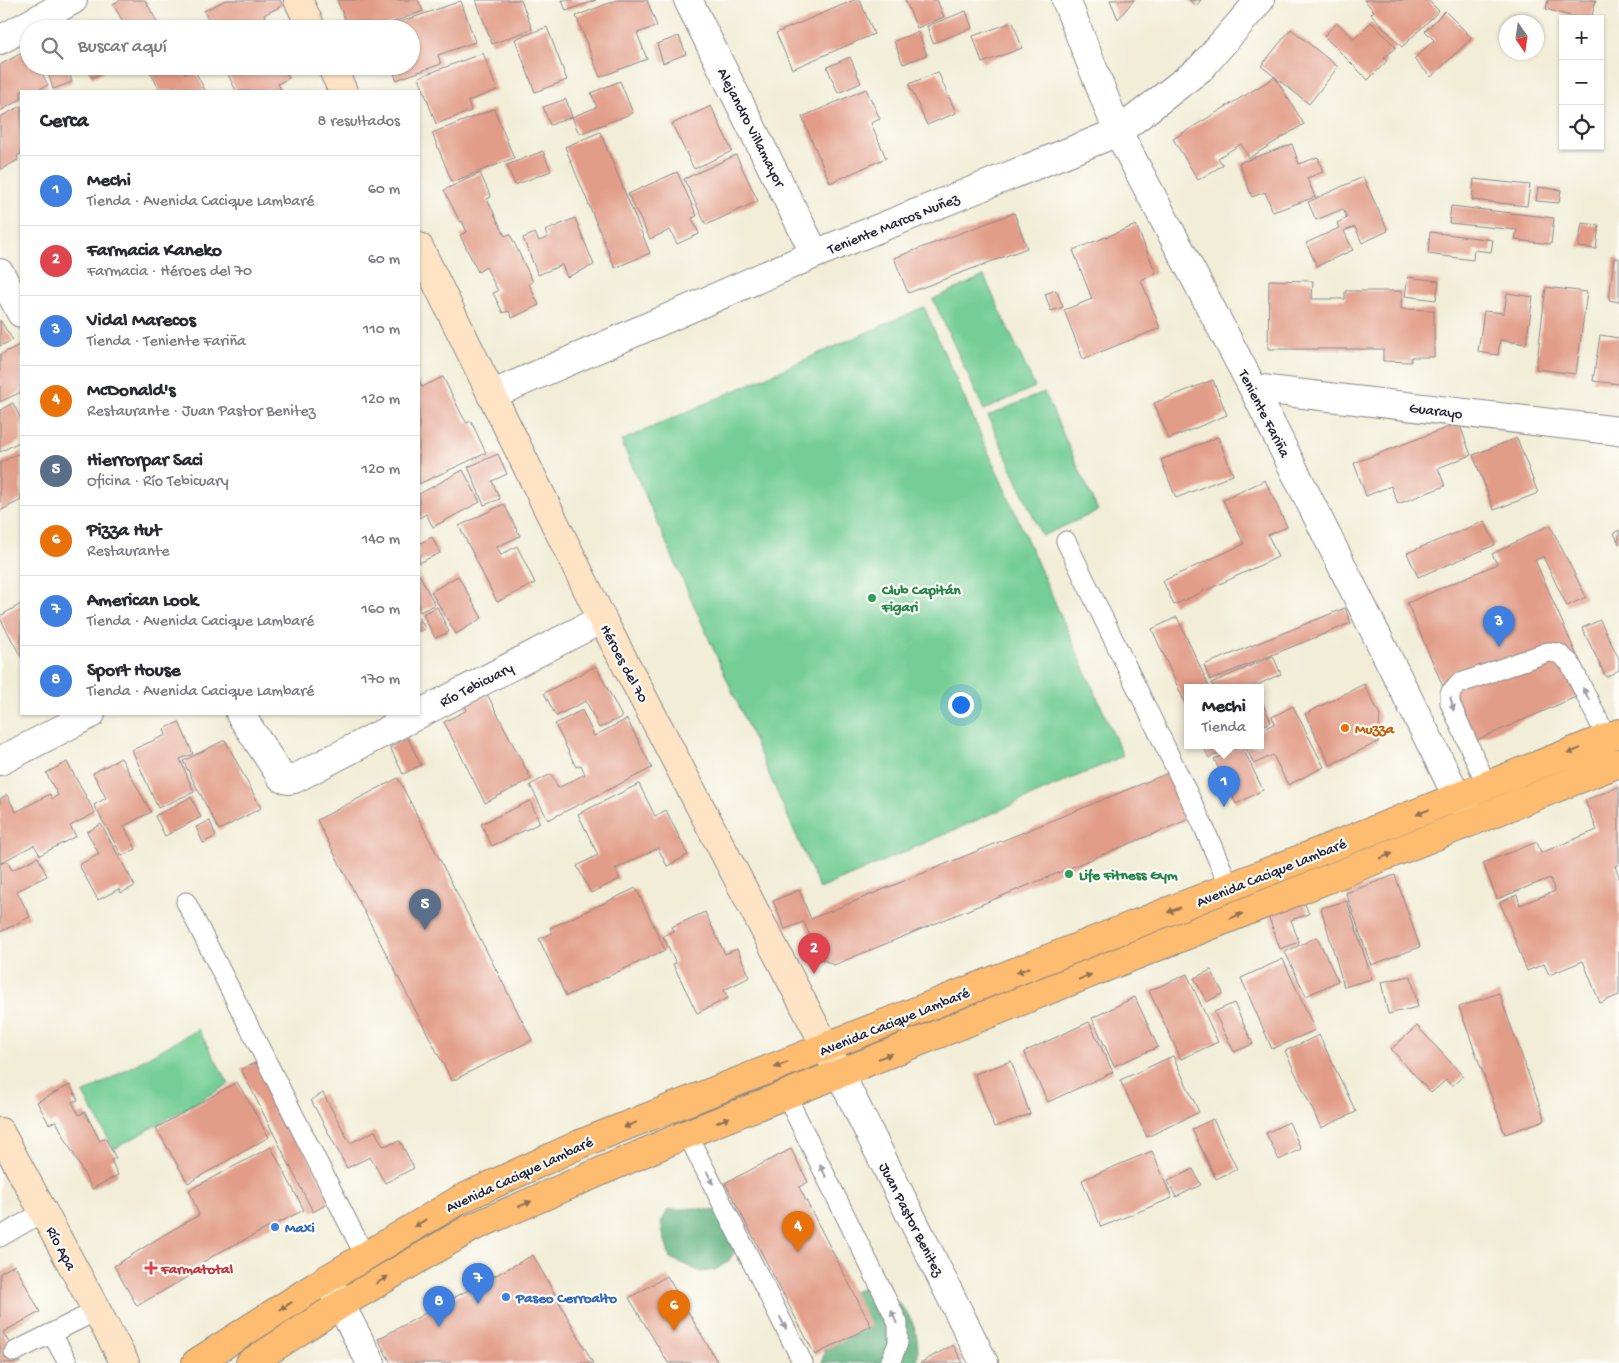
<!DOCTYPE html>
<html lang="es">
<meta charset="utf-8">
<style>
body{margin:0;font-family:"Gochi Hand",sans-serif;background:#f2f2f3;color:#2b2b33}
.controls{position:absolute;right:15px;top:15px;display:grid;overflow:hidden;border-radius:0px;box-shadow:0 1px 4px #0004}
.controls button{width:45px;height:45px;display:grid;place-items:center;padding:0;border:0;border-bottom:1px solid #e1e1e2;background:#fff;color:#2b2b33;font:25px sans-serif}
.compass{position:absolute;left:1499px;top:15px;width:45px;height:45px;border-radius:50%;background:#fff;box-shadow:0 1px 4px #0004;rotate:167deg}
.you{position:absolute;left:960px;top:704px;width:18px;height:18px;margin:-12px;border:4px solid #fff;border-radius:50%;background:#1a73e8;box-shadow:0 0 0 8px #1a73e833}
.badge{display:grid;place-items:center;width:32px;height:32px;border-radius:50%;background:#c8321e;color:#fff;font-size:16px;font-weight:700}
.pin{position:absolute;translate:-50% -41px;filter:drop-shadow(0 1px 2px #0008)}
.pin::after{content:'';position:absolute;top:26px;width:18px;height:15px;background:inherit;clip-path:polygon(0 0,100% 0,50% 100%)}
.popup{position:absolute;left:1184px;top:684px;width:80px;height:65px;box-sizing:border-box;display:grid;place-content:center;border-radius:0px;background:#fff;filter:drop-shadow(0 1px 4px #0005);font-size:16px;white-space:nowrap;color:#7c7c81}
.popup b{font-size:19px;color:#2b2b33}
.popup::after{content:'';position:absolute;left:50%;top:100%;margin-left:-10px;border:10px solid transparent;border-top-color:#fff}
.list{margin:0;padding:0;list-style:none}
h2{display:flex;justify-content:space-between;align-items:center;height:65px;margin:0;padding:0 20px;font-size:21px}
h2 small{font-size:16px;font-weight:400;color:#7c7c81}
.list li{display:grid;grid-template-columns:32px 1fr auto;gap:15px;align-items:center;box-sizing:border-box;height:70px;padding:0 20px;border-top:1px solid #e1e1e2}
.list b{display:block;font-size:19px;white-space:nowrap}
.list p{margin:0;font-size:16px;white-space:nowrap;color:#7c7c81}
.list em{font-size:16px;font-style:normal;color:#7c7c81}
.icon{flex:none;width:28px;height:28px;fill:none;stroke:currentColor;stroke-width:2;stroke-linecap:round;stroke-linejoin:round}
.map{position:relative;flex:none;width:1619px;height:1363px;overflow:hidden}
.search{position:absolute;background:#fff;box-shadow:0 1px 4px #0004;left:20px;top:20px;width:400px;height:55px;display:flex;align-items:center;gap:12px;box-sizing:border-box;padding:0 18px;border-radius:28px;color:#7c7c81;font-size:19px}
.panel{position:absolute;background:#fff;box-shadow:0 1px 4px #0004;left:20px;top:90px;width:400px;height:625px;border-radius:0px}
.map>svg:first-child{display:block}
.green{fill:#74ce95;stroke:#4b7868}
.forest{fill:#5fb17e;stroke:#406a5c}
.building{fill:#e29d88}
.lines{fill:none;stroke-linecap:round;stroke-linejoin:round}
.lane-casing{stroke:#8a8889;stroke-width:21}
.street-casing{stroke:#8a8889;stroke-width:30}
.secondary-casing{stroke:#8a8889;stroke-width:30}
.primary-casing{stroke:#8a8889;stroke-width:30}
.lane{stroke:#fff;stroke-width:19}
.street{stroke:#fff;stroke-width:28}
.secondary{stroke:#fee4c5;stroke-width:28}
.primary{stroke:#fdbc6f;stroke-width:28}
.oneway{fill:#9c9ca7}
.oneway2{fill:#906f55}
.leisure-dot{fill:#2e9e5b;stroke:#fdfcf7;stroke-width:2}
.food-dot{fill:#e8710a;stroke:#fdfcf7;stroke-width:2}
.shop-dot{fill:#3f7fe0;stroke:#fdfcf7;stroke-width:2}
.health-dot{fill:#e0444e;stroke:#fdfcf7;stroke-width:2}
.labels{text-anchor:middle;stroke-width:4.5;stroke-linejoin:round;paint-order:stroke}
.street-label{font-size:15px;fill:#22223b;stroke:#fdfcf7}
.leisure-label{font-size:15px;font-weight:bold;fill:#27864d;stroke:#fdfcf7;text-anchor:start}
.food-label{font-size:15px;font-weight:bold;fill:#c56008;stroke:#fdfcf7;text-anchor:start}
.shop-label{font-size:15px;font-weight:bold;fill:#366cbe;stroke:#fdfcf7;text-anchor:start}
.health-label{font-size:15px;font-weight:bold;fill:#be3a42;stroke:#fdfcf7;text-anchor:start}
</style>
<div class="map">
<svg width="1619" height="1363" viewBox="0 0 1619 1363">
<rect width="100%" height="100%" fill="#fdfcf7"/>
<filter id="ink" filterUnits="userSpaceOnUse"><feTurbulence type="fractalNoise" baseFrequency=".02" numOctaves="2"/><feDisplacementMap in="SourceGraphic" scale="10" xChannelSelector="R" yChannelSelector="G"/><feConvolveMatrix kernelMatrix="1 2 1 2 8 2 1 2 1" color-interpolation-filters="sRGB"/></filter>
<filter id="wash" filterUnits="userSpaceOnUse"><feTurbulence type="fractalNoise" baseFrequency=".0096" numOctaves="4" result="noise"/><feDisplacementMap in="SourceGraphic" scale="20" xChannelSelector="R" yChannelSelector="G"/><feGaussianBlur stdDeviation="1.12" result="paint"/><feColorMatrix in="noise" values="0 0 0 0 0 0 0 0 0 0 0 0 0 0 0 0 0 1.4 0 .05"/><feComposite in="paint" operator="in"/></filter>
<g filter="url(#wash)">
<rect width="100%" height="100%" fill="#f1edd7"/>
<path class="green" d="M984,276l51,111 -51,23 -51,-111z
M924,307l199,449 -303,133 -199,-448z
M1044,392l54,119 -56,25 -54,-120z
M198,1029l31,55 -115,65 -31,-55z"/>
<path class="forest" d="M696,1208l33,5 14,9v16l-15,24 -13,8 -14,2 -31,-14 -7,-24 -2,-12 7,-12z
M863,1289c39,2 60,37 54,74h-95l6,-34 21,-37z"/>
<g id="blocks">
<path class="building" d="M120,0h25l16,29h-34l-14,-25z
M226,0h54l3,5 -19,10 6,12 -4,2h-53l-9,-18z
M337,0h81l5,11 -47,18h-27z
M476,0h45l11,29 -40,15z
M562,0h34l-30,11z
M617,0h30l10,26 -20,7 10,26 -47,18 -24,-61z
M854,0h6l14,34 -82,35 -16,-36z
M905,0h32l7,17 -27,11z
M1110,0h24l-16,19z
M1189,0h12l-5,6z
M1364,0h64l11,11 -37,36 -31,-33 3,-3z
M1548,0h48l-5,19h-10l-35,-10z
M461,1l14,41 -37,13 3,9 -45,16 -4,-14h19v-37l-28,-1z
M966,11l6,17 -39,15 -6,-17z
M1445,11l27,27 -41,39 -17,-18 20,-19 -9,-9z
M1013,22l9,26 -40,15 -9,-27z
M1371,22l25,25 -12,11 3,3 -19,19 -44,-44 13,-13 17,16z
M119,23l4,6h-14z
M547,27l20,53 -32,12 -20,-53z
M1291,29l47,38 -29,37 -48,-38z
M918,32l9,23 -24,9 -9,-23z
M679,36l7,18 -23,9 -6,-19z
M29,49v17h9l10,19 -12,6h-15v8l-21,12v-46z
M483,53l14,37 -29,11 3,10 -35,13 -17,-47z
M850,57l11,26 -23,10 -11,-26z
M46,66h21l5,16 -19,7z
M86,66h27l-21,12z
M147,66h34l4,8 9,-5 11,21 -3,1h-42z
M224,66h59l6,12 -11,6 4,7h-46z
M938,72l18,41 -29,12 -18,-41z
M1275,77l29,47 -55,34 -8,-14 -23,14 5,7 -25,15 -25,-41z
M620,81l13,32 -54,21 -7,-17 25,-10 -6,-14z
M866,89l14,30 -9,4 15,35 -56,25 -28,-66z
M566,99l6,18 -22,8 -7,-18z
M21,106v48l-4,2 1,4 -18,10v-53z
M711,106l21,45 -38,18 -22,-45z
M494,109l20,49 -62,24 -20,-49z
M600,132l50,121 -35,15 -50,-121z
M1292,144l7,20 19,-7 5,15 -16,6 8,19 -42,15 -8,-20 -13,5 -13,-34z
M543,151l8,20 -36,14 -8,-20z
M736,155l22,46 -52,24 -22,-46z
M677,172l20,44 -5,2 7,16 -22,10 -7,-14 -20,9 -22,-45z
M480,173l11,24 -4,2 18,37 5,-2 23,48 -4,2 10,21 -27,13 -3,-7 -6,2 -10,-20 5,-2 -12,-24 -8,5 -18,-37 7,-3 -5,-11 -2,1 -16,-32z
M1363,177l25,54 -26,12 -7,-16 -11,4 9,19 -36,16 -11,-23 33,-15 -2,-5 10,-5 -4,-9 -27,11 -8,-18z
M1474,179l56,6 -3,21 -55,-6z
M1538,187l23,3 -2,13 -23,-2z
M1451,206l103,12 -3,26 -36,-4 2,-10 -68,-7z
M1014,213l13,35 -119,45 -14,-35z
M575,218l19,47 -27,12 -5,-12 -24,10 -15,-37 12,-5 4,8 9,-4 -3,-6z
M1582,223l17,2 -3,24 -18,-2z
M1136,225l20,48 -15,7 19,48 -77,31 -19,-49 28,-11 -19,-49z
M1430,232l63,8 -2,12 -17,-2 -1,10 -45,-6z
M1614,258h5v44l-10,-2z
M1408,277l31,4 -3,19 -31,-4z
M1269,280l44,1 -1,18h33v-8h57l-1,18 33,1v47h-23v5l-28,-1v-12h-115z
M1546,287l41,5 -11,82 -40,-5z
M1056,290l7,17 -12,4 -6,-17z
M1507,293l26,4 -7,47 -26,-4 -2,15 -20,-3 6,-41 20,2z
M0,320l13,20 -13,6z
M1600,335l19,3v46l-26,-3z
M19,345l2,4v43l-21,10v-47z
M443,377l20,40 4,6 4,-2 15,32 -67,31v-104l3,7z
M1213,380l14,35 -58,24 -15,-36z
M13,403l8,16v22l-21,11v-42z
M1459,423l12,32 -33,13 7,18 -47,18 -7,-18 -25,10 -12,-33z
M1218,437l15,38 -57,23 -15,-38z
M1517,438l21,55 -44,17 -21,-55z
M21,452v48l-21,11v-48z
M498,454l9,20 -15,7 8,18 -16,6 -16,-38z
M463,470l17,32 -47,25 -7,-13 -7,4v-24z
M1265,480l22,47 -19,8 10,22 -104,48 -11,-24 81,-37 -21,-44z
M504,504l16,32 -23,11 4,8 16,-9 18,37 -38,19 -38,-76z
M1485,521l10,24 -77,32 -11,-24z
M1550,525l36,72 -19,9 -24,-49 -8,3 57,130 -124,54 -61,-141 90,-39 -5,-10z
M1619,530v14l-5,-11z
M432,537l8,16 -21,10v-19z
M419,574l16,31 -16,7z
M458,576l24,42 -26,16 -25,-42z
M21,604v53l-21,-39v-2z
M437,607l12,25 -14,6 -12,-24z
M1345,608l6,15 -141,57 -6,-15z
M419,616l6,13 -6,3z
M1177,617l33,71h-22v22l-36,-81z
M1600,620l19,39v11l-13,7 -24,-49z
M1273,656l8,18 -26,12 1,2h-42l-3,-5z
M596,666l26,51 -23,11 -13,-27 -30,15 -12,-23z
M1364,684l16,31 -2,27 -48,23 -25,-51z
M486,692l45,87 -46,24 -41,-81 23,-12 -4,-7z
M1260,698l11,24 -11,5z
M1293,706l31,61 -36,18 -15,-30 -19,9 -9,-18h15v-15l15,-8 -3,-6z
M582,710l12,26 33,-17 25,49 -104,52 -18,-35 21,-11 7,14 27,-14 -4,-9 -5,2 -21,-43z
M179,722l14,32 -13,5 14,33 -36,16 -26,-58 34,-15 -2,-6z
M408,738l13,27 -18,9 -13,-27z
M225,740l36,68 -42,22 -36,-69z
M1203,746h31l-25,12z
M1242,746l21,44 -27,14 -22,-45z
M121,758l30,54 -27,14 12,23 -14,7 -28,-51 12,-7 -13,-25z
M67,762l28,51 -25,13 6,10 -36,19 -6,-10 -34,18v-64l7,-4 9,17 34,-18 2,5 6,-4 -12,-22z
M1173,771l19,47 -358,147 -15,-7 -15,-36 -19,7 -12,-28 26,-11 12,29z
M398,778l134,262 -80,41 -135,-261z
M639,784l16,32 11,-6 22,45 -21,11 -9,-18 -43,21 5,10 -29,14 -14,-27 21,-11 -20,-41z
M1619,787v77l-4,2 4,10v119l-19,8 -17,-42 -34,14 -5,-11 -17,7 -27,-69 17,-7 3,10 35,-14 -5,-13 -53,21 -14,-36 54,-21 4,11 56,-23 -12,-30z
M191,797l10,20 -36,19 -10,-20z
M530,801l10,22 -48,23 -11,-22z
M210,821l6,15 -13,7 -7,-16z
M101,824l34,62 -14,7 -2,-4 -21,11 -19,-35 20,-11 -12,-22z
M38,857l9,19 -30,15 13,26 -30,15v-68l7,-3 5,9z
M1395,875l25,72 -49,18 -25,-72z
M636,888l29,62 -99,46 -27,-57 13,-6 -2,-5z
M1347,901l25,78 -28,8 -23,-79z
M1304,902l5,12 -18,6 8,22 -19,7 -12,-34z
M705,912l20,42 12,-5 13,28 -26,13 4,8 -31,15 -24,-49 3,-1 -13,-27 11,-5 -2,-4z
M1317,937l21,44 -32,15 -21,-44z
M1283,959l32,71 -43,19 -31,-71z
M1211,970l12,23 -16,9 -13,-24z
M1187,974l31,68 -37,17 -32,-68z
M1411,976l7,31 -30,7 -7,-32z
M1499,993l46,127 -40,14 -46,-127z
M1135,997l23,50 -44,19 -22,-48z
M1234,1003l19,41 -19,8 -20,-40z
M1089,1022l24,50 -65,30 -24,-50z
M1417,1026l46,50 -11,10 -6,-6 -15,13 -40,-44z
M1319,1035l37,77 -35,16 -36,-77z
M1173,1056l26,56 -52,25 -27,-57z
M259,1061l72,141 -18,10 -72,-143z
M1011,1061l19,53 -36,13 -19,-53z
M237,1082l32,55 -81,46 -32,-55z
M70,1085l8,15 -6,2 7,13 6,-3 15,29 5,-3 11,20 -5,2 7,15 -26,14 -36,-68 -7,3 -12,-22z
M323,1093l27,50 25,-12 8,15 17,-5 14,27 -29,15 -15,-26 -23,11 -36,-68z
M1213,1119l24,50 -21,10 -24,-50z
M1289,1122l12,27 -22,11 -13,-27z
M271,1147l33,63 -84,42 -32,19 3,4 -54,31 -23,-40 53,-33 32,-18 -10,-25z
M791,1149l17,33 -9,5 72,139 -56,29 -90,-172z
M1152,1151l20,47 -71,29 -19,-47z
M1193,1169l8,16 -25,12 -8,-16z
M533,1255l60,108h-202l-13,-24z
M15,1265l25,47 -37,20 17,31h-20v-90z
M667,1276l51,87h-50l-39,-65z
M953,1345l10,18h-43z"/>
</g>
</g>
<g filter="url(#ink)">
<use href="#blocks" fill-opacity="0" stroke="#8a8889" stroke-width="1"/>
<g class="lines">
<defs>
<path id="lane" d="M1066,541l136,282 28,65
M1487,786l-37,-83v-10l8,-9 90,-32 10,1 12,10 37,75
M186,902l179,354
M786,1095l112,228v20l-8,20
M687,1134l116,229
M0,1237l43,-25
M52,1334l16,29
M14,1352l82,-41"/>
<path id="street" d="M688,0l127,254
M1066,0l52,132 135,256 205,410 16,23
M0,40l73,-40
M0,273l21,40
M1253,388l366,43
M491,395l324,-141 303,-122 83,-64 59,-68
M240,714l42,64 6,2 6,-1 308,-160
M0,761l91,-47
M840,1074l144,289
M327,1279l44,84"/>
<path id="secondary" d="M298,0l14,29
M331,66l12,25
M419,247l183,372 238,455
M0,1132l125,231"/>
<path id="primary" d="M196,1363l131,-84 132,-79 121,-56 1039,-411
M250,1363l90,-58 131,-77 216,-94 932,-371"/>
</defs>
<use href="#lane" class="lane-casing"/>
<use href="#street" class="street-casing"/>
<use href="#secondary" class="secondary-casing"/>
<use href="#primary" class="primary-casing"/>
<use href="#lane" class="lane"/>
<use href="#street" class="street"/>
<use href="#secondary" class="secondary"/>
<use href="#primary" class="primary"/>
</g>
<defs><path id="oneway-solid" d="M-6-.8H1V-3.2L6.5 0L1 3.2V.8H-6Z" transform="scale(1.25)"/></defs>
<g class="oneway">
<use href="#oneway-solid" transform="translate(1586 694) rotate(-117)"/>
<use href="#oneway-solid" transform="translate(1452 704) rotate(76)"/>
<use href="#oneway-solid" transform="translate(823 1171) rotate(-116)"/>
<use href="#oneway-solid" transform="translate(710 1178) rotate(63)"/>
<use href="#oneway-solid" transform="translate(894 1317) rotate(-113)"/>
<use href="#oneway-solid" transform="translate(783 1323) rotate(63)"/>
</g>
<g class="oneway2">
<use href="#oneway-solid" transform="translate(1574 751) rotate(158)"/>
<use href="#oneway-solid" transform="translate(1423 812) rotate(158)"/>
<use href="#oneway-solid" transform="translate(1386 856) rotate(-22)"/>
<use href="#oneway-solid" transform="translate(1174 910) rotate(158)"/>
<use href="#oneway-solid" transform="translate(1236 916) rotate(-22)"/>
<use href="#oneway-solid" transform="translate(1023 970) rotate(158)"/>
<use href="#oneway-solid" transform="translate(1085 977) rotate(-22)"/>
<use href="#oneway-solid" transform="translate(885 1056) rotate(-22)"/>
<use href="#oneway-solid" transform="translate(781 1065) rotate(158)"/>
<use href="#oneway-solid" transform="translate(723 1120) rotate(-22)"/>
<use href="#oneway-solid" transform="translate(630 1125) rotate(158)"/>
<use href="#oneway-solid" transform="translate(525 1204) rotate(-23)"/>
<use href="#oneway-solid" transform="translate(420 1223) rotate(149)"/>
<use href="#oneway-solid" transform="translate(382 1280) rotate(-31)"/>
<use href="#oneway-solid" transform="translate(286 1306) rotate(147)"/>
</g>
</g>
<g class="leisure-dot">
<circle cx="872" cy="598" r="5"/>
<circle cx="1069" cy="874" r="5"/>
</g>
<circle class="food-dot" cx="1345" cy="728" r="5"/>
<g class="shop-dot">
<circle cx="275" cy="1227" r="5"/>
<circle cx="506" cy="1297" r="5"/>
</g>
<path class="health-dot" d="M148.5 1260.5h5v5h5v5h-5v5h-5v-5h-5v-5h5z"/>
<g class="labels">
<g class="street-label">
<text transform="translate(752 127) rotate(63)" y="5">Alejandro Villamayor</text>
<text transform="translate(893 223) rotate(-22)" y="5">Teniente Marcos Nuñez</text>
<text transform="translate(1436 410) rotate(7)" y="5">Guarayo</text>
<text transform="translate(1265 413) rotate(63)" y="5">Teniente Fariña</text>
<text transform="translate(625 663) rotate(62)" y="5">Héroes del 70</text>
<text transform="translate(476 684) rotate(-27)" y="5">Río Tebicuary</text>
<text transform="translate(1271 872) rotate(-22)" y="5">Avenida Cacique Lambaré</text>
<text transform="translate(894 1021) rotate(-22)" y="5">Avenida Cacique Lambaré</text>
<text transform="translate(519 1174) rotate(-25)" y="5">Avenida Cacique Lambaré</text>
<text transform="translate(912 1219) rotate(63)" y="5">Juan Pastor Benitez</text>
<text transform="translate(62 1248) rotate(62)" y="5">Río Apa</text>
</g>
<g class="leisure-label">
<text x="882" y="594">Club Capitán<tspan x="882" dy="17">Figari</tspan></text>
<text x="1079" y="879">Life Fitness Gym</text>
</g>
<g class="food-label">
<text x="1355" y="733">Muzza</text>
</g>
<g class="shop-label">
<text x="285" y="1232">Maxi</text>
<text x="516" y="1302">Paseo Cerroalto</text>
</g>
<g class="health-label">
<text x="161" y="1273">Farmatotal</text>
</g>
</g>
</svg>
<div class="controls">
<button>+</button>
<button>−</button>
<button><svg class="icon" aria-label="locate" viewBox="0 0 24 24"><circle cx="12" cy="12" r="6"/><path d="M12 2v4M12 18v4M2 12h4M18 12h4"/></svg></button>
</div>
<svg class="compass" viewBox="-18 -18 36 36"><path d="M0-13l5 13h-10z" fill="#e53935"/><path d="M0 13l5-13h-10z" fill="#7c7c81"/></svg>
<div class="you"></div>
<div class="pin badge" style="left:1224px;top:807px;background:#3f7fe0">1</div>
<div class="popup"><b>Mechi</b>Tienda</div>
<div class="pin badge" style="left:814px;top:974px;background:#e0444e">2</div>
<div class="pin badge" style="left:1499px;top:647px;background:#3f7fe0">3</div>
<div class="pin badge" style="left:798px;top:1252px;background:#e8710a">4</div>
<div class="pin badge" style="left:425px;top:930px;background:#5c6f8a">5</div>
<div class="pin badge" style="left:674px;top:1331px;background:#e8710a">6</div>
<div class="pin badge" style="left:478px;top:1304px;background:#3f7fe0">7</div>
<div class="pin badge" style="left:439px;top:1327px;background:#3f7fe0">8</div>
<div class="search"><svg class="icon" aria-label="search" viewBox="0 0 24 24"><circle cx="10" cy="10" r="6"/><path d="M15 15l6 6"/></svg>Buscar aquí</div>
<section class="panel">
<h2>Cerca<small>8 resultados</small></h2>
<ul class="list">
<li><span class="badge" style="background:#3f7fe0">1</span><div><b>Mechi</b><p>Tienda · Avenida Cacique Lambaré</p></div><em>60 m</em></li>
<li><span class="badge" style="background:#e0444e">2</span><div><b>Farmacia Kaneko</b><p>Farmacia · Héroes del 70</p></div><em>60 m</em></li>
<li><span class="badge" style="background:#3f7fe0">3</span><div><b>Vidal Marecos</b><p>Tienda · Teniente Fariña</p></div><em>110 m</em></li>
<li><span class="badge" style="background:#e8710a">4</span><div><b>McDonald's</b><p>Restaurante · Juan Pastor Benitez</p></div><em>120 m</em></li>
<li><span class="badge" style="background:#5c6f8a">5</span><div><b>Hierrorpar Saci</b><p>Oficina · Río Tebicuary</p></div><em>120 m</em></li>
<li><span class="badge" style="background:#e8710a">6</span><div><b>Pizza Hut</b><p>Restaurante</p></div><em>140 m</em></li>
<li><span class="badge" style="background:#3f7fe0">7</span><div><b>American Look</b><p>Tienda · Avenida Cacique Lambaré</p></div><em>160 m</em></li>
<li><span class="badge" style="background:#3f7fe0">8</span><div><b>Sport House</b><p>Tienda · Avenida Cacique Lambaré</p></div><em>170 m</em></li>
</ul>
</section>
</div>
